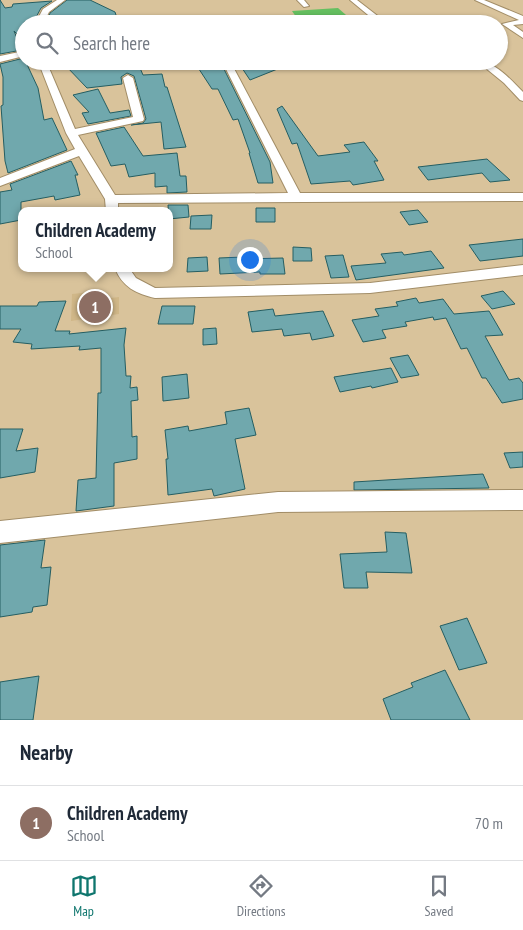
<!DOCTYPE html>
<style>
body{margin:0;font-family:"PT Sans Narrow",sans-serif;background:#f6f6f7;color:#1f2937}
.you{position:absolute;left:249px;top:259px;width:18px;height:18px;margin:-12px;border:4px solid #fff;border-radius:50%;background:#1a73e8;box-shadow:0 0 0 8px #1a73e833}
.badge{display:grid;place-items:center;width:32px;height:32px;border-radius:50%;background:#0f766e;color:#fff;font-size:16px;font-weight:700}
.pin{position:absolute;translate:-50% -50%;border:2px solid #fff;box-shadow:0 1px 5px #0006}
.popup{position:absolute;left:18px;top:207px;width:155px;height:65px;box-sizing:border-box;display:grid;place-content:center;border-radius:10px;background:#fff;filter:drop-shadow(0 1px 4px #0005);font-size:16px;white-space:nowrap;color:#747a83}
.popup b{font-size:19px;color:#1f2937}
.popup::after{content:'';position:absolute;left:50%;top:100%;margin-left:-10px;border:10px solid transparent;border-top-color:#fff}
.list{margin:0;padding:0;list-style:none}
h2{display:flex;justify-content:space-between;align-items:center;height:65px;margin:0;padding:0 20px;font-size:21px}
h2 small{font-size:16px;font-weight:400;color:#747a83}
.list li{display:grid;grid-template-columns:32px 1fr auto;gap:15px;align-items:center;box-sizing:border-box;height:75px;padding:0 20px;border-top:1px solid #e0e1e3}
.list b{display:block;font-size:19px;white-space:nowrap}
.list p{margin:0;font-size:16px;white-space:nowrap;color:#747a83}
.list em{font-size:16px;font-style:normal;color:#747a83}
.icon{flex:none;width:28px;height:28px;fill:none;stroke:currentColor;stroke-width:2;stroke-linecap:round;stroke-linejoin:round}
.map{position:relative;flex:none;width:523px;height:720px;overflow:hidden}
.search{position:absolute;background:#fff;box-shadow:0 1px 4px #0004;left:15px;right:15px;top:15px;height:55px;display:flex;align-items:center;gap:12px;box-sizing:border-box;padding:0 18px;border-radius:28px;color:#747a83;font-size:19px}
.sheet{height:140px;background:#fff}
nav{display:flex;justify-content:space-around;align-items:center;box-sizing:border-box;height:70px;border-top:1px solid #e0e1e3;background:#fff;font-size:14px;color:#747a83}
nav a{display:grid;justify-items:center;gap:2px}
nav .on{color:#0f766e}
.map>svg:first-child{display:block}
.built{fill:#d0b788}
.water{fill:#65bf60}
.building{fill:#70a8ad;stroke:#255e62}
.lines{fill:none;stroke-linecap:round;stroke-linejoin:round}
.minor-casing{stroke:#a28d67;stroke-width:2}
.minor{fill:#fff;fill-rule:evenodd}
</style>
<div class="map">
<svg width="523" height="720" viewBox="0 0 523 720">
<rect width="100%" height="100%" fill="#d9c39b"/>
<path class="built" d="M102,291v8l17,-2v17l-48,7 1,-27z"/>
<path class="water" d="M338,8l16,14 -53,2 -9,-13z"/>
<path class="building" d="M0,0l5,8 7,-1 1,-3 39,-3 -11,7 -7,13 -10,1v19l-10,-10 8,19 -22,4z
M67,0h23l25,12 4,12h-70v-4h-2l3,-7z
M24,58l14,30 6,32 8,-2 15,32 -59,23 -3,-12 -4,-55 2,-1v-28l-3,-13z
M77,61h60l6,14 19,-1 3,13h2l19,60 -22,2 -3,-27 -30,3 12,-2 3,-4 -12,-43 -7,-3 -6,4 1,7 -35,4 -22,-23 12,-1z
M220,61l50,101 3,21h-15l-9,-30h1l-12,-34 -5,1 -15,-31h-6l-17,-26z
M275,61h15v3l-40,16 -10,-15z
M98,89l12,24 19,-3 2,6 -43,8 -6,-11 7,-1 -16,-17z
M282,106l36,50 32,-4 -6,-7 20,-3 14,19h-4l10,19 -31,5 -3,-4 -39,3 -14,-41 -5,1 -15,-35z
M124,127l19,29 34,-3 3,23h6l1,16 -20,1v-7l-12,1v-14l-26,4 -4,-13 -14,2 -15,-33z
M487,159l23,21 -20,2 -8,-9 -54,7 -10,-13z
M71,161l7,14h-3l5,20 -25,5 -1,-4 -33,6v18l-21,4v-32l12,-2 -2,-6z
M168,205h20l1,12 -20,2z
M256,208h19v14h-19z
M418,210l10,12 -19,3 -9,-13z
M212,215l-1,14h-21l1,-13z
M523,239v17l-43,5 -11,-16z
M293,247l18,1 1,13h-19z
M431,251l13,17 -88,12 -5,-14 35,-3 -5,-9 21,-2 2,3z
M343,255l6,22 -18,1 -6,-22z
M207,257l1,14 -21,1 1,-14z
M243,257v2l40,-1 2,16h-25v-2l-40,2 -1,-16z
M503,291l12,13 -23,5 -11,-13z
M416,298l3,5 24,-4 11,15 35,-3 14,24 -18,1 24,44 10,-2 4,5v16l-21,4 -16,-25h-4l-15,-30 -6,1 -15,-31 -12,2 -1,-3 -28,5 2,4 -25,4 4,8 -23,4 -11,-22 27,-4 -4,-7 23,-3 -2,-4z
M66,301l-11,30h15l-1,3 57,-6 -2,17 2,31h5l-1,12 7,-1 1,13 -7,1 1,36 5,-1v23l-23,4v43l-38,5 2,-31 18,-2 2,-85h3v-45l-22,2 1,-4 -49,3 1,-5 -19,-2 8,-13h-21v-23h37l2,-4z
M162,306h33l-2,18h-35z
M273,309l2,7 48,-5 11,25 -22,4 -2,-7 -26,3 -2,-7 -30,3 -4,-20z
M216,328l1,16 -14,1v-16z
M408,355l11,20 -18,3 -11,-20z
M391,368l7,14 -26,6 -1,-2 -31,6 -6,-15z
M187,374l2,24 -26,3 -1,-24z
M249,408l7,27 -21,4 10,50 -31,7 -2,-7 -44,6 -2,-36h2l-3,-29 23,-4 1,5 38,-7 -2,-12z
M0,429h23l-7,22 22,-3 -3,24 -35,6z
M523,452v15l-13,1 -6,-15z
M483,474l6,14 -135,2v-8z
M385,532l21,1 6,40 -46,-1 2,16h-24l-4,-34 47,-2z
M45,540l-4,28 10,-1 -4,38 -14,2 -1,5 -32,5v-72z
M467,618l20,45 -28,7 -19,-44z
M445,670l25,50h-79l-8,-21 30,-12 -2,-4z
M39,676l-6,44h-33v-38z"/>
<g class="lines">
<defs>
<path id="minor" d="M57,0h8l-16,12 -6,12h-8l8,-15z
M297,0h7l5,6 -5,1z
M350,0h7l31,24h-9z
M475,0h9l39,16v8l-10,1 10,7v6l-21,-14 17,-4z
M419,17h6l8,7h-9l-5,-3z
M24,51v5l-24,6v-6z
M38,61h8l29,68 58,-12 -10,-39 5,-3 5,3 11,41 -1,2 -65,14 37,60 173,-2 -66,-132h8l70,132h223v8l-405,2v8h-12l-1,-12 -26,-43 -79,30v-8l75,-29 -9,-16z
M477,61c18,0 34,19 46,31v9l-3,-1 -16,-17z
M523,265v10l-153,18 -215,5c-18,-4 -33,-11 -40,-30h14l7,10 19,10 215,-5z
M523,490v20l-245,2 -278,31v-22l278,-29z"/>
</defs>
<use href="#minor" class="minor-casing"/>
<use href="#minor" class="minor"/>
</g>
</svg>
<div class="you"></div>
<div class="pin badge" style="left:95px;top:307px;background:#8d6e63">1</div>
<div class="popup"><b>Children Academy</b>School</div>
<div class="search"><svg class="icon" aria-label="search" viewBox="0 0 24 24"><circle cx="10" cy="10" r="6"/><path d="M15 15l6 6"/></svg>Search here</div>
</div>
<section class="sheet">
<h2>Nearby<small></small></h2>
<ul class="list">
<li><span class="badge" style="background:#8d6e63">1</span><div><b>Children Academy</b><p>School</p></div><em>70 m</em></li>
</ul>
</section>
<nav>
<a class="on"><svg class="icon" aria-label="map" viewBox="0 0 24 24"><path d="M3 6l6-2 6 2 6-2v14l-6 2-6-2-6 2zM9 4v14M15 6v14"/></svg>Map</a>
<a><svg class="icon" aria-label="directions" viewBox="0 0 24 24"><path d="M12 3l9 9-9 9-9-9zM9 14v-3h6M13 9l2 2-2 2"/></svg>Directions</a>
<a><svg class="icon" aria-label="saved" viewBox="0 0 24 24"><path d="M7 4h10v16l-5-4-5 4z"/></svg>Saved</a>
</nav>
